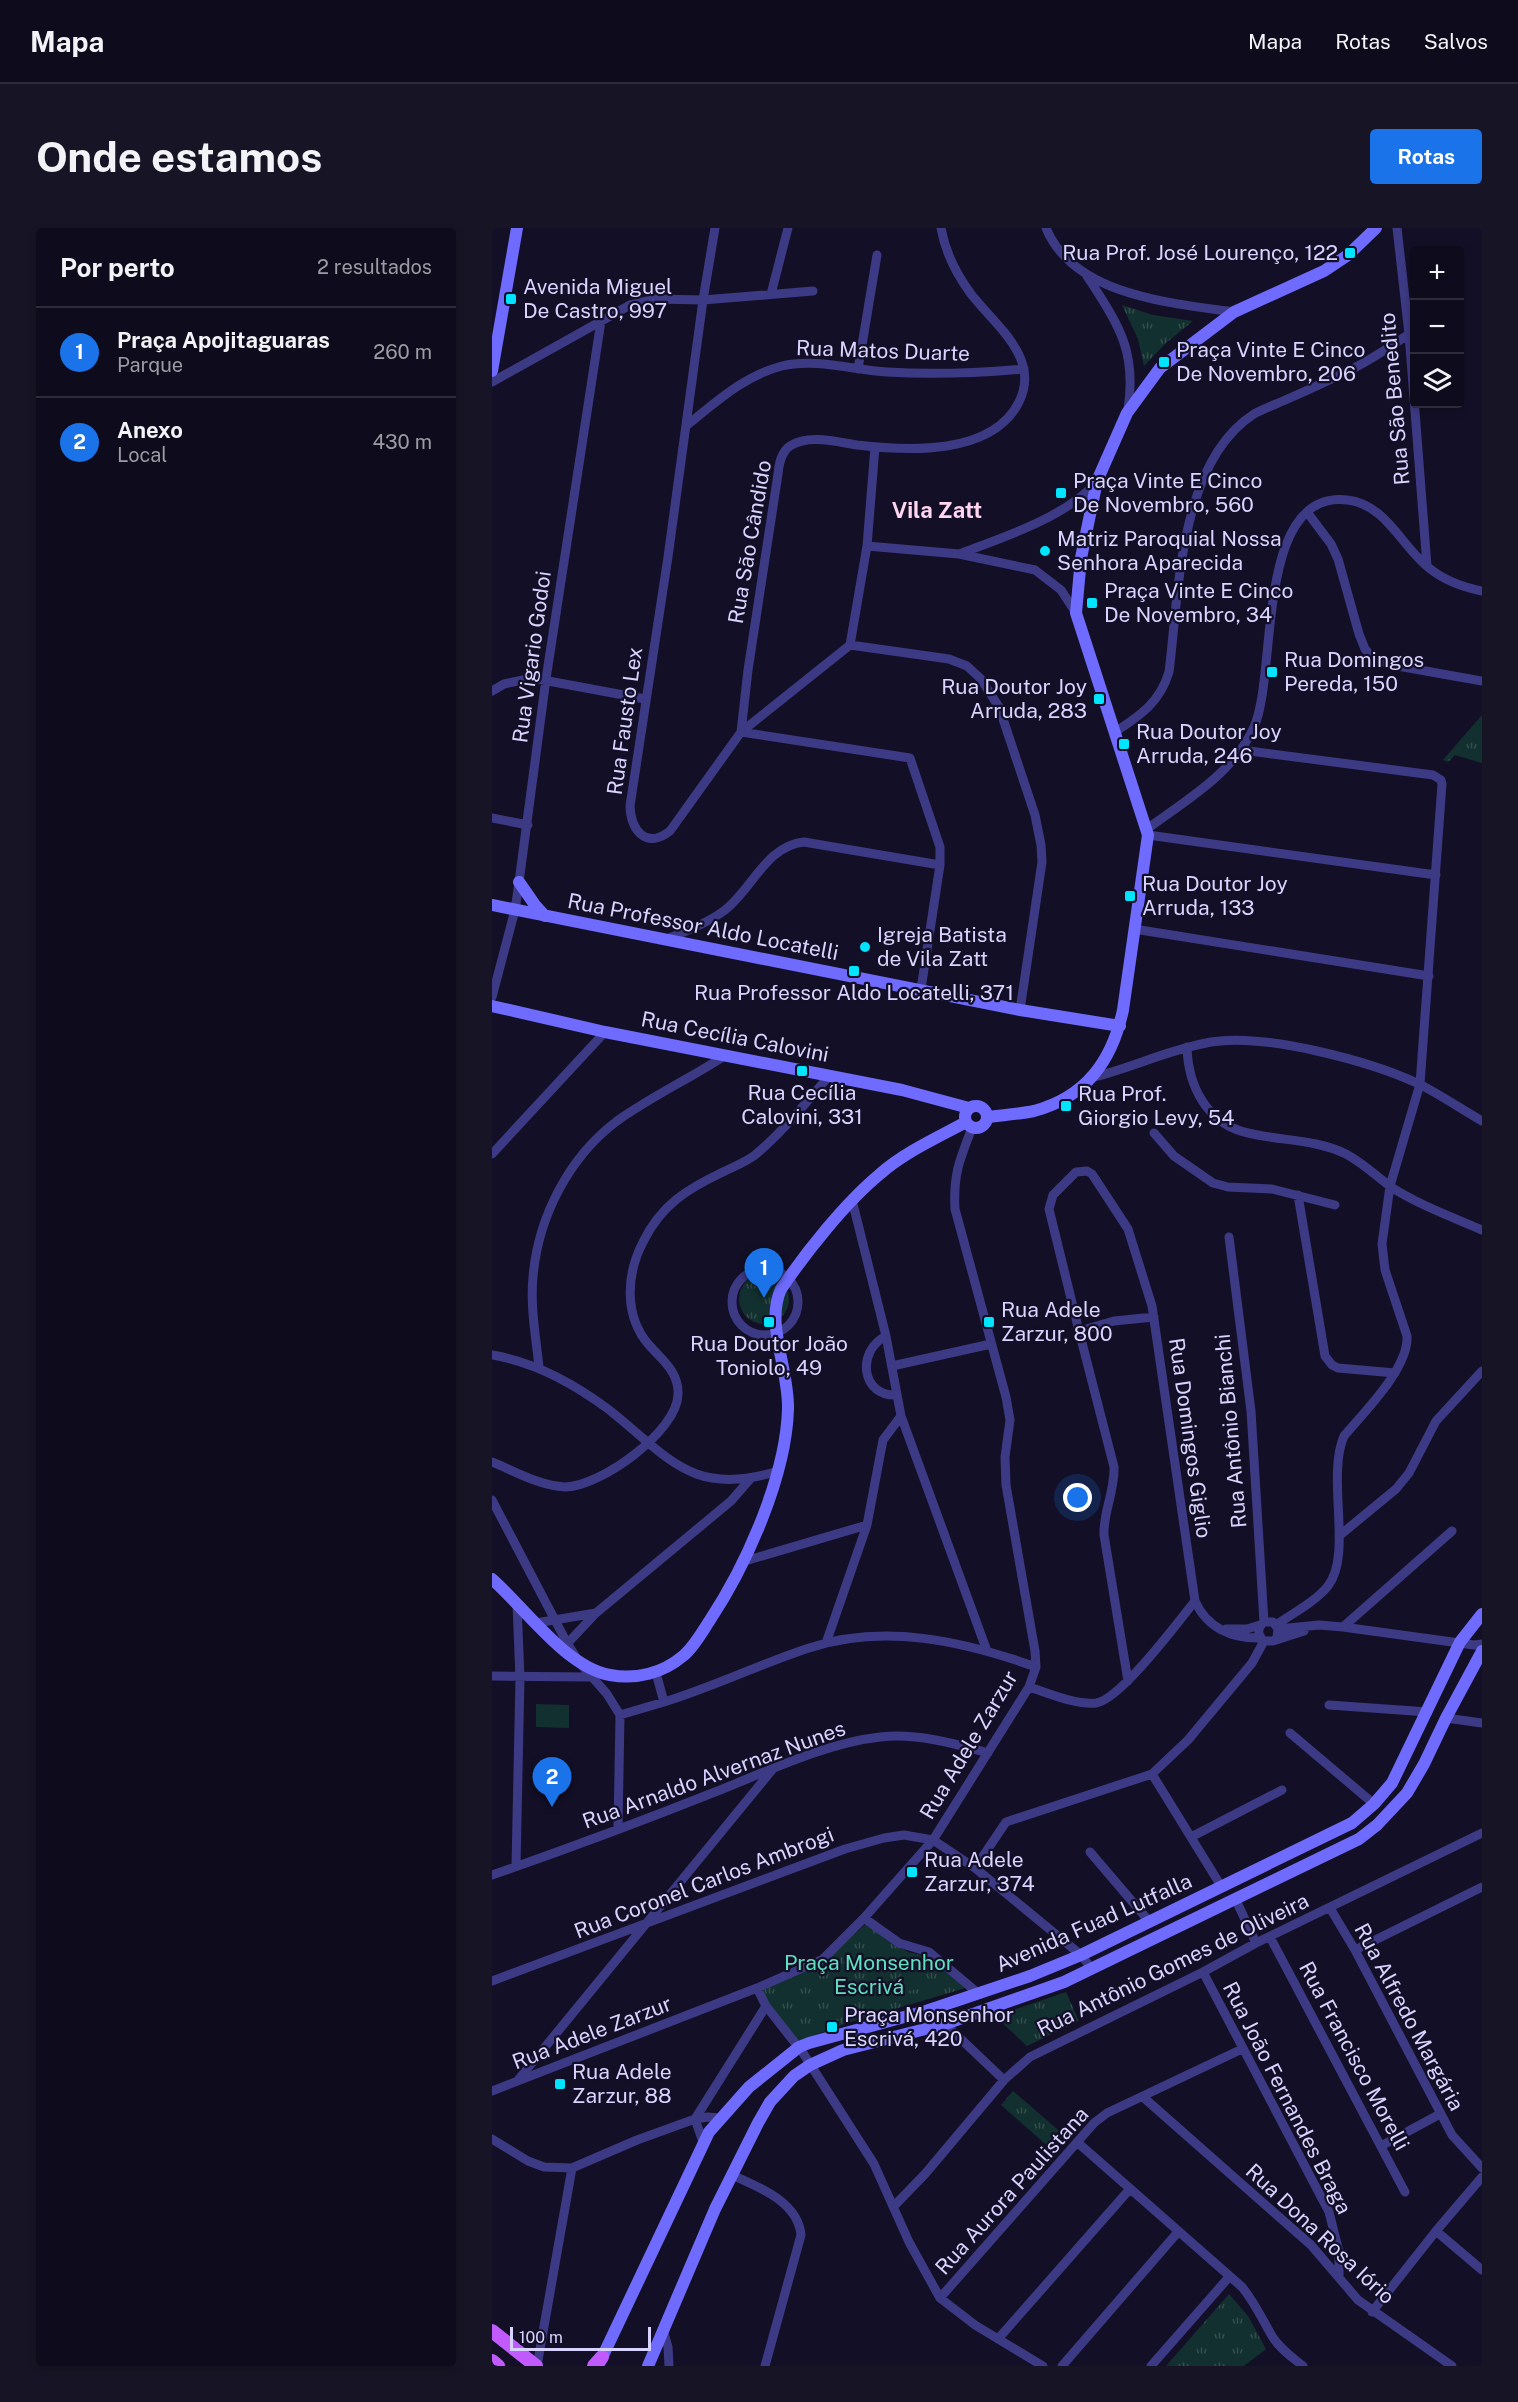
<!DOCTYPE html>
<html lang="pt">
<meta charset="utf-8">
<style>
body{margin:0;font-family:"Public Sans",sans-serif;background:#171425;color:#f1f3f6}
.controls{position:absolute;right:18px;top:18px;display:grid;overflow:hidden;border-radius:6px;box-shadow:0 3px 9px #0003}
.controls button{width:54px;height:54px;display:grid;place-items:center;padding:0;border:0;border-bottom:2px solid #2e2b3b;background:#0e0b1c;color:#f1f3f6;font:30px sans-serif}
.scale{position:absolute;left:18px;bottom:15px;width:141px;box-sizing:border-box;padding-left:6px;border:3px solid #d9d4ff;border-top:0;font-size:16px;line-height:21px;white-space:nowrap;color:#d9d4ff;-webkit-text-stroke:4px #130f26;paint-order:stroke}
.you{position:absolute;left:586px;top:1270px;width:21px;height:21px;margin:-15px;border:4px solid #fff;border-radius:50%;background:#1a73e8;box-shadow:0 0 0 9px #1a73e833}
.badge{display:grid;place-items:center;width:39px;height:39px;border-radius:50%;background:#1a73e8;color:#fff;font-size:20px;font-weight:700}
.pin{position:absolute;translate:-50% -50px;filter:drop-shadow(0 2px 3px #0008)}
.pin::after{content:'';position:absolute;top:32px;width:21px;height:18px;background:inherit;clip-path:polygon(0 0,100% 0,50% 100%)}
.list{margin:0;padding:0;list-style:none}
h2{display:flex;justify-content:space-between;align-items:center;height:78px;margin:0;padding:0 24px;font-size:26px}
h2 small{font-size:20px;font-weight:400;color:#9b9ba3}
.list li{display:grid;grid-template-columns:39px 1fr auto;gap:18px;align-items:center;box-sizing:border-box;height:90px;padding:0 24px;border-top:2px solid #2e2b3b}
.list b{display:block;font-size:22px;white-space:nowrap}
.list p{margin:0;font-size:20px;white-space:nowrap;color:#9b9ba3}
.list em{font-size:20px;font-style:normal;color:#9b9ba3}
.icon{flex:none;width:33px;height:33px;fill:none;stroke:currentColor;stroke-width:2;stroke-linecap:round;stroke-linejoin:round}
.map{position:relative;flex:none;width:990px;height:2138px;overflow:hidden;border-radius:6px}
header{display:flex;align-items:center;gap:36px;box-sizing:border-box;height:84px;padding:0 30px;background:#0e0b1c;border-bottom:2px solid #2e2b3b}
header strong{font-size:28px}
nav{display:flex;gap:33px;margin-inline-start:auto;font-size:21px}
.intro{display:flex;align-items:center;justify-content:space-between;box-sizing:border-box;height:144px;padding:0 36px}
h1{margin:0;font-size:42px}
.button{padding:15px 27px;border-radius:6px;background:#1a73e8;color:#fff;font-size:21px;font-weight:700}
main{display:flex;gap:36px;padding:0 36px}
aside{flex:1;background:#0e0b1c;border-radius:6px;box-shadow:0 3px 9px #0003}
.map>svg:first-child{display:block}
.grass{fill:url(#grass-tufts)}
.garden{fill:#12302f}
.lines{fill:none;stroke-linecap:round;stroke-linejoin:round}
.street{stroke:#3d3a85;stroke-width:9}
.secondary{stroke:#6f6bff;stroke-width:12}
.primary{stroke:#c25bff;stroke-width:14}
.poi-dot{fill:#00e5ff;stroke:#130f26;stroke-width:2}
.labels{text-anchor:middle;stroke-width:4.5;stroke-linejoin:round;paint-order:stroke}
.poi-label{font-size:21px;fill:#d9d4ff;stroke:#130f26;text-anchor:start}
.street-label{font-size:21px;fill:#d9d4ff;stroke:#130f26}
.park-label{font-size:21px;fill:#5fe0c0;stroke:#130f26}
.neighbourhood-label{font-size:22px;font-weight:bold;fill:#ffd6f0;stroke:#130f26}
</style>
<header>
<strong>Mapa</strong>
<nav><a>Mapa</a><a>Rotas</a><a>Salvos</a></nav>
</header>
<div class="intro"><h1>Onde estamos</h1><a class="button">Rotas</a></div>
<main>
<aside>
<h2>Por perto<small>2 resultados</small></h2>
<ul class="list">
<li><span class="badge">1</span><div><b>Praça Apojitaguaras</b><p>Parque</p></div><em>260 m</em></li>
<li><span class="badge">2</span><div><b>Anexo</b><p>Local</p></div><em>430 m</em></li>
</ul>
</aside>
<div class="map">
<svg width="990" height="2138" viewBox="0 0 990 2138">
<defs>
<pattern id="grass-tufts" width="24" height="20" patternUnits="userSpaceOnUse" patternTransform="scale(1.5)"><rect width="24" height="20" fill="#12302f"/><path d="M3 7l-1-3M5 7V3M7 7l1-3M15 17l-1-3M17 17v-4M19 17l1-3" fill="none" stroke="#344d4e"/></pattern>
</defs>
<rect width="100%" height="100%" fill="#130f26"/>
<path class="grass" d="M630,77l31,10 40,6 -27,22 -22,23 -6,-27z
M990,487v48l-27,-8 -7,7 -5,-2z
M247 1071a25 25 0 1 1 50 0a25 25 0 1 1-50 0Z
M374,1696l42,28 19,4 39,32 -115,34 -53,19 -30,-36 -6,-16 60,-27z
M574,1764l13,29 -52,25 -32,-30z
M521,1863l51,44 -13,14 -50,-44z
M737,2066l19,22 18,33 -22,17h-78z"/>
<path class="garden" d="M44,1476l33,1v23l-33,-1z
M429,1750l2,10 -48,9 -2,-12z"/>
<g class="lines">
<path class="street" d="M554,0c28,68 125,75 188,84
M905,0l12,106 18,232
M595,48c31,48 50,74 41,133
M321,63l-110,9 -35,257 -38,249c1,24 16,44 40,25l71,-99 109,-87 17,-99 8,-99
M279,66l17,-66
M366,141l19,-114
M0,154l138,-77 26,-6 47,1 12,-72
M194,198c29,-23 59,-51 96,-60 33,-8 72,4 105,6 46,3 91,1 137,-3
M815,284l24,32 7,15 21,75 6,15 6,7 21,9 90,16
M375,318l92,8 76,16 26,20 15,23
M467,326c45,-17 105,-36 138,-72
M358,417l99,14 18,7 14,13 18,28 36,108 6,30 1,17 -22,148
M0,463l12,-7 28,-6 113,21
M623,504c26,-17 45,-30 54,-60 10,-79 10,-210 85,-258 9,-5 20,-9 29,-13 23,-10 45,-20 67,-31 21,-10 40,-23 59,-36
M750,522l191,25 8,5 1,4 -22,300 -30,102 -8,58 3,26 22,66c2,32 -43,76 -63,100 -18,41 9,118 -16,150 -13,16 -35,27 -52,39
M0,590l36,7
M655,601c39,-29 86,-55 107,-102 24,-53 0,-237 93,-227 39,4 54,46 82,68 16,13 33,19 53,23
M656,607l288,40
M642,701l295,47
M175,711c19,-8 41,-16 58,-29 28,-22 41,-64 79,-68l136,23
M429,761l19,-124v-18l-30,-89 -169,-26 7,-62 30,-196c1,-10 3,-22 12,-28 19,-12 47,-4 67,-1 50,6 135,11 162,-43 22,-44 -24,-77 -48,-108 -14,-19 -26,-43 -30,-66
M0,769l23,-87 4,-28 27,-203 55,-358
M695,819c1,39 20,77 61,86 33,8 67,6 98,21 17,9 30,22 45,33 28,18 61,30 91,43
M602,849c40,-10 76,-28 117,-35 54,-9 159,19 208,42 22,11 42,25 63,37
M662,905l20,23 39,27 15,4 44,2 63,16
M0,926l113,-122
M806,967l27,161 7,9 6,3 57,5
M360,972l34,136 15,80 86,235
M737,1009l22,174 13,211
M240 1074a33 33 0 1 1 66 0a33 33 0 1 1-66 0Z
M587,1103l-30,-122 4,-14 23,-23 11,-1 5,3 36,55 24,77 43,295c12,27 37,38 66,37
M394,1108c-30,15 -25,61 11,59
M0,1127c43,7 81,28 116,54 61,48 84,89 170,62
M400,1138l99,-22
M47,1139c-3,-29 -9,-61 -6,-90 5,-60 36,-120 84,-156 35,-25 74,-43 109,-66
M0,1234c22,9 48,24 73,25 35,0 113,-56 113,-93 1,-22 -16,-34 -29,-49 -25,-29 -23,-70 -6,-103 18,-37 44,-53 80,-70 10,-5 23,-10 32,-17 28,-23 51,-53 75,-80
M0,1272l75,143 12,19 28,32 13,21 -2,113
M847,1308l57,-47 13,-16 27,-52 46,-50
M253,1333l122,-36
M44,1395l60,-10
M851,1399l109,-96
M734,1401h21l13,-4
M786,1401l41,-4 24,2 131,18 8,-1
M781,1413l4,-3 1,-9 -5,-7h-9c-7,6 -7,13 0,19h9l31,-10
M334,1415l41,-118 16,-85 18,-24
M72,1419l32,-34 135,-112 20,-23
M0,1448l99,1
M636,1453l-24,-146c-1,-23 11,-44 10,-68l-35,-136 35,-10 40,-4
M537,1459c20,6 46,18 67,16 24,-3 82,-81 99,-102
M172,1474c49,-15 96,-38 145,-54 75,-25 154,-7 227,19
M837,1477l99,7
M128,1487l44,-13 -8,-29
M954,1490l36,5
M798,1505l84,71
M660,1546l69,112
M699,1609l91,-47
M598,1624l58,68
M24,1638l4,-188 -3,-74
M483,1640l31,-46 146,-48 36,-34 64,-77 12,-22
M0,1647c75,-26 150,-54 223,-83 51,-20 110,-49 165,-55 36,-4 73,6 108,16
M743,1670l21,45
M838,1680l25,42 97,185 30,33
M372,1690l35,25 30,9 50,42
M778,1709l135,255
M863,1722l127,-63
M711,1744l126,240 10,40v25
M0,1753l353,-132 39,-11 20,-3 29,5 42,28 106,87 11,14
M265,1760l9,18 37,47 71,111 35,78 31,56 35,27 68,41
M453,1796l59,56
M26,1852l254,-310
M0,1863l265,-103 66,-29 41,-41 69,-78 96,-153 7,-20 -1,-16 -29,-166 -1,-28 5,-37 -4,-23 -51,-188c-2,-35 5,-50 17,-81
M651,1869l168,148 47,55 94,66
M203,1891l71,-113
M203,1891l8,23
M0,1911l36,22 16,6 28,1 65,-28 58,-21 13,-2 12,1
M585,1914l165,145c13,16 20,32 30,49 8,13 20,21 31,30
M889,1918l59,-32
M240,1947c27,12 66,27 69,60l-36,131
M402,1978l31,-32 79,-94 26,-23 173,-85 53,-29 226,-110
M944,2003l46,39
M448,2070l154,-175 13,-10 135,-64
M880,2084l64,-81 46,-54
M171,2102l5,17 1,19
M506,2111l131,-149
M45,2138l35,-198
M570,2138l116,-134
M659,2138l78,-89"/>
<path class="secondary" d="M0,143l25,-143
M27,654l16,23 10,11
M0,677l528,105 100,16
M0,778l113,26 297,58 67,18
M473 889a11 11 0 1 1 22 0a11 11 0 1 1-22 0Z
M496,889c15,-2 31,-3 46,-6 52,-14 78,-50 89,-101l25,-175 -72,-222 5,-55 16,-77 30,-68 33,-45 74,-56 90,-41 24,-16 28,-27
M0,1351c33,29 74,88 118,96 26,5 53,-2 73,-19 11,-9 19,-24 27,-36 37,-56 76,-144 78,-211 1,-41 -23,-85 -7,-120 26,-38 64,-86 99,-115 25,-22 57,-36 86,-52
M107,2136l110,-232 40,-45 50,-40 10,-4 117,-32 104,-35 51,-21 271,-132 22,-19 18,-21 68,-141 22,-28
M156,2138l67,-157 43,-86 12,-21 24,-26 16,-11 33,-15 102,-26 119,-42 295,-143 18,-14 30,-32 17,-29 22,-46 36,-67"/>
<path class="primary" d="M0,2103l44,35
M0,2133l6,5
M102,2138l8,-9"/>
</g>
<g class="poi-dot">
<rect x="852" y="19" width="12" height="12" rx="3"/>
<rect x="13" y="65" width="12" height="12" rx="3"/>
<rect x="666" y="128" width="12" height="12" rx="3"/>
<rect x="563" y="259" width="12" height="12" rx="3"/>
<circle cx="553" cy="323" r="6"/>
<rect x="594" y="369" width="12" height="12" rx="3"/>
<rect x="774" y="438" width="12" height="12" rx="3"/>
<rect x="601" y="465" width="12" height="12" rx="3"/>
<rect x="626" y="510" width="12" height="12" rx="3"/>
<rect x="632" y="662" width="12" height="12" rx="3"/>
<circle cx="373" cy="719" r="6"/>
<rect x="356" y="737" width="12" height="12" rx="3"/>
<rect x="304" y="837" width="12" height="12" rx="3"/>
<rect x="568" y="872" width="12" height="12" rx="3"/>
<rect x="271" y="1088" width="12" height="12" rx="3"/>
<rect x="491" y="1088" width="12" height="12" rx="3"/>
<rect x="414" y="1638" width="12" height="12" rx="3"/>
<rect x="334" y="1793" width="12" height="12" rx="3"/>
<rect x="62" y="1850" width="12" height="12" rx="3"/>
</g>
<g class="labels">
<g class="poi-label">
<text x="846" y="32" text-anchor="end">Rua Prof. José Lourenço, 122</text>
<text x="31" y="66">Avenida Miguel<tspan x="31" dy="24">De Castro, 997</tspan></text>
<text x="684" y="129">Praça Vinte E Cinco<tspan x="684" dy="24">De Novembro, 206</tspan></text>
<text x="581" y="260">Praça Vinte E Cinco<tspan x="581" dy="24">De Novembro, 560</tspan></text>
<text x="565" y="318">Matriz Paroquial Nossa<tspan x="565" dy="24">Senhora Aparecida</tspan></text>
<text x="612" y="370">Praça Vinte E Cinco<tspan x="612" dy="24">De Novembro, 34</tspan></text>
<text x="792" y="439">Rua Domingos<tspan x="792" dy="24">Pereda, 150</tspan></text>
<text x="595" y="466" text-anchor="end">Rua Doutor Joy<tspan x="595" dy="24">Arruda, 283</tspan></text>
<text x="644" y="511">Rua Doutor Joy<tspan x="644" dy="24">Arruda, 246</tspan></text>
<text x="650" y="663">Rua Doutor Joy<tspan x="650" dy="24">Arruda, 133</tspan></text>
<text x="385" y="714">Igreja Batista<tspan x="385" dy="24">de Vila Zatt</tspan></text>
<text x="362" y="772" text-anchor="middle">Rua Professor Aldo Locatelli, 371</text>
<text x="310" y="872" text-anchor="middle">Rua Cecília<tspan x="310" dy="24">Calovini, 331</tspan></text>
<text x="586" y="873">Rua Prof.<tspan x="586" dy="24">Giorgio Levy, 54</tspan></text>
<text x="509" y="1089">Rua Adele<tspan x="509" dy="24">Zarzur, 800</tspan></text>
<text x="277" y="1123" text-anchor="middle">Rua Doutor João<tspan x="277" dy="24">Toniolo, 49</tspan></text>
<text x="432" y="1639">Rua Adele<tspan x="432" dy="24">Zarzur, 374</tspan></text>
<text x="352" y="1794">Praça Monsenhor<tspan x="352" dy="24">Escrivá, 420</tspan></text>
<text x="80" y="1851">Rua Adele<tspan x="80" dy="24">Zarzur, 88</tspan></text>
</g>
<g class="street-label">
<text transform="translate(391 123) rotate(2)" y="7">Rua Matos Duarte</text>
<text transform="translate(903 171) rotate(-95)" y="7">Rua São Benedito</text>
<text transform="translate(258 314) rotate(-80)" y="7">Rua São Cândido</text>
<text transform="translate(40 429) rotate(-82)" y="7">Rua Vigario Godoi</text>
<text transform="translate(133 493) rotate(-82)" y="7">Rua Fausto Lex</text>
<text transform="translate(211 699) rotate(11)" y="7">Rua Professor Aldo Locatelli</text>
<text transform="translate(243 809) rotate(11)" y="7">Rua Cecília Calovini</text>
<text transform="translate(739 1203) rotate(-95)" y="7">Rua Antônio Bianchi</text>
<text transform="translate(698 1210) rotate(82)" y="7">Rua Domingos Giglio</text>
<text transform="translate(477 1517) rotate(-59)" y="7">Rua Adele Zarzur</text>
<text transform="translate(222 1547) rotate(-20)" y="7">Rua Arnaldo Alvernaz Nunes</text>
<text transform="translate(212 1655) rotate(-21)" y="7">Rua Coronel Carlos Ambrogi</text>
<text transform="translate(602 1695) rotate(-24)" y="7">Avenida Fuad Lutfalla</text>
<text transform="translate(681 1737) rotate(-26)" y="7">Rua Antônio Gomes de Oliveira</text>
<text transform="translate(917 1789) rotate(62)" y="7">Rua Alfredo Margária</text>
<text transform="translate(100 1805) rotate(-21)" y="7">Rua Adele Zarzur</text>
<text transform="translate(862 1828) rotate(62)" y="7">Rua Francisco Morelli</text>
<text transform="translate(795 1870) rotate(63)" y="7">Rua João Fernandes Braga</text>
<text transform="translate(520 1963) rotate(-48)" y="7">Rua Aurora Paulistana</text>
<text transform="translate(828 2006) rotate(43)" y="7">Rua Dona Rosa Iório</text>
</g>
<g class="park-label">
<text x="377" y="1742">Praça Monsenhor<tspan x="377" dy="24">Escrivá</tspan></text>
</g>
<g class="neighbourhood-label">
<text x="445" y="290">Vila Zatt</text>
</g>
</g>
</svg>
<div class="controls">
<button>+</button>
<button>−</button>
<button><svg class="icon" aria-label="layers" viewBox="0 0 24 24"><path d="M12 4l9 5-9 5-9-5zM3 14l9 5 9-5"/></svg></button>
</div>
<div class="scale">100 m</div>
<div class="you"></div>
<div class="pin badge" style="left:272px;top:1070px">1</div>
<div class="pin badge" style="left:60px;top:1579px">2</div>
</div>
</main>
